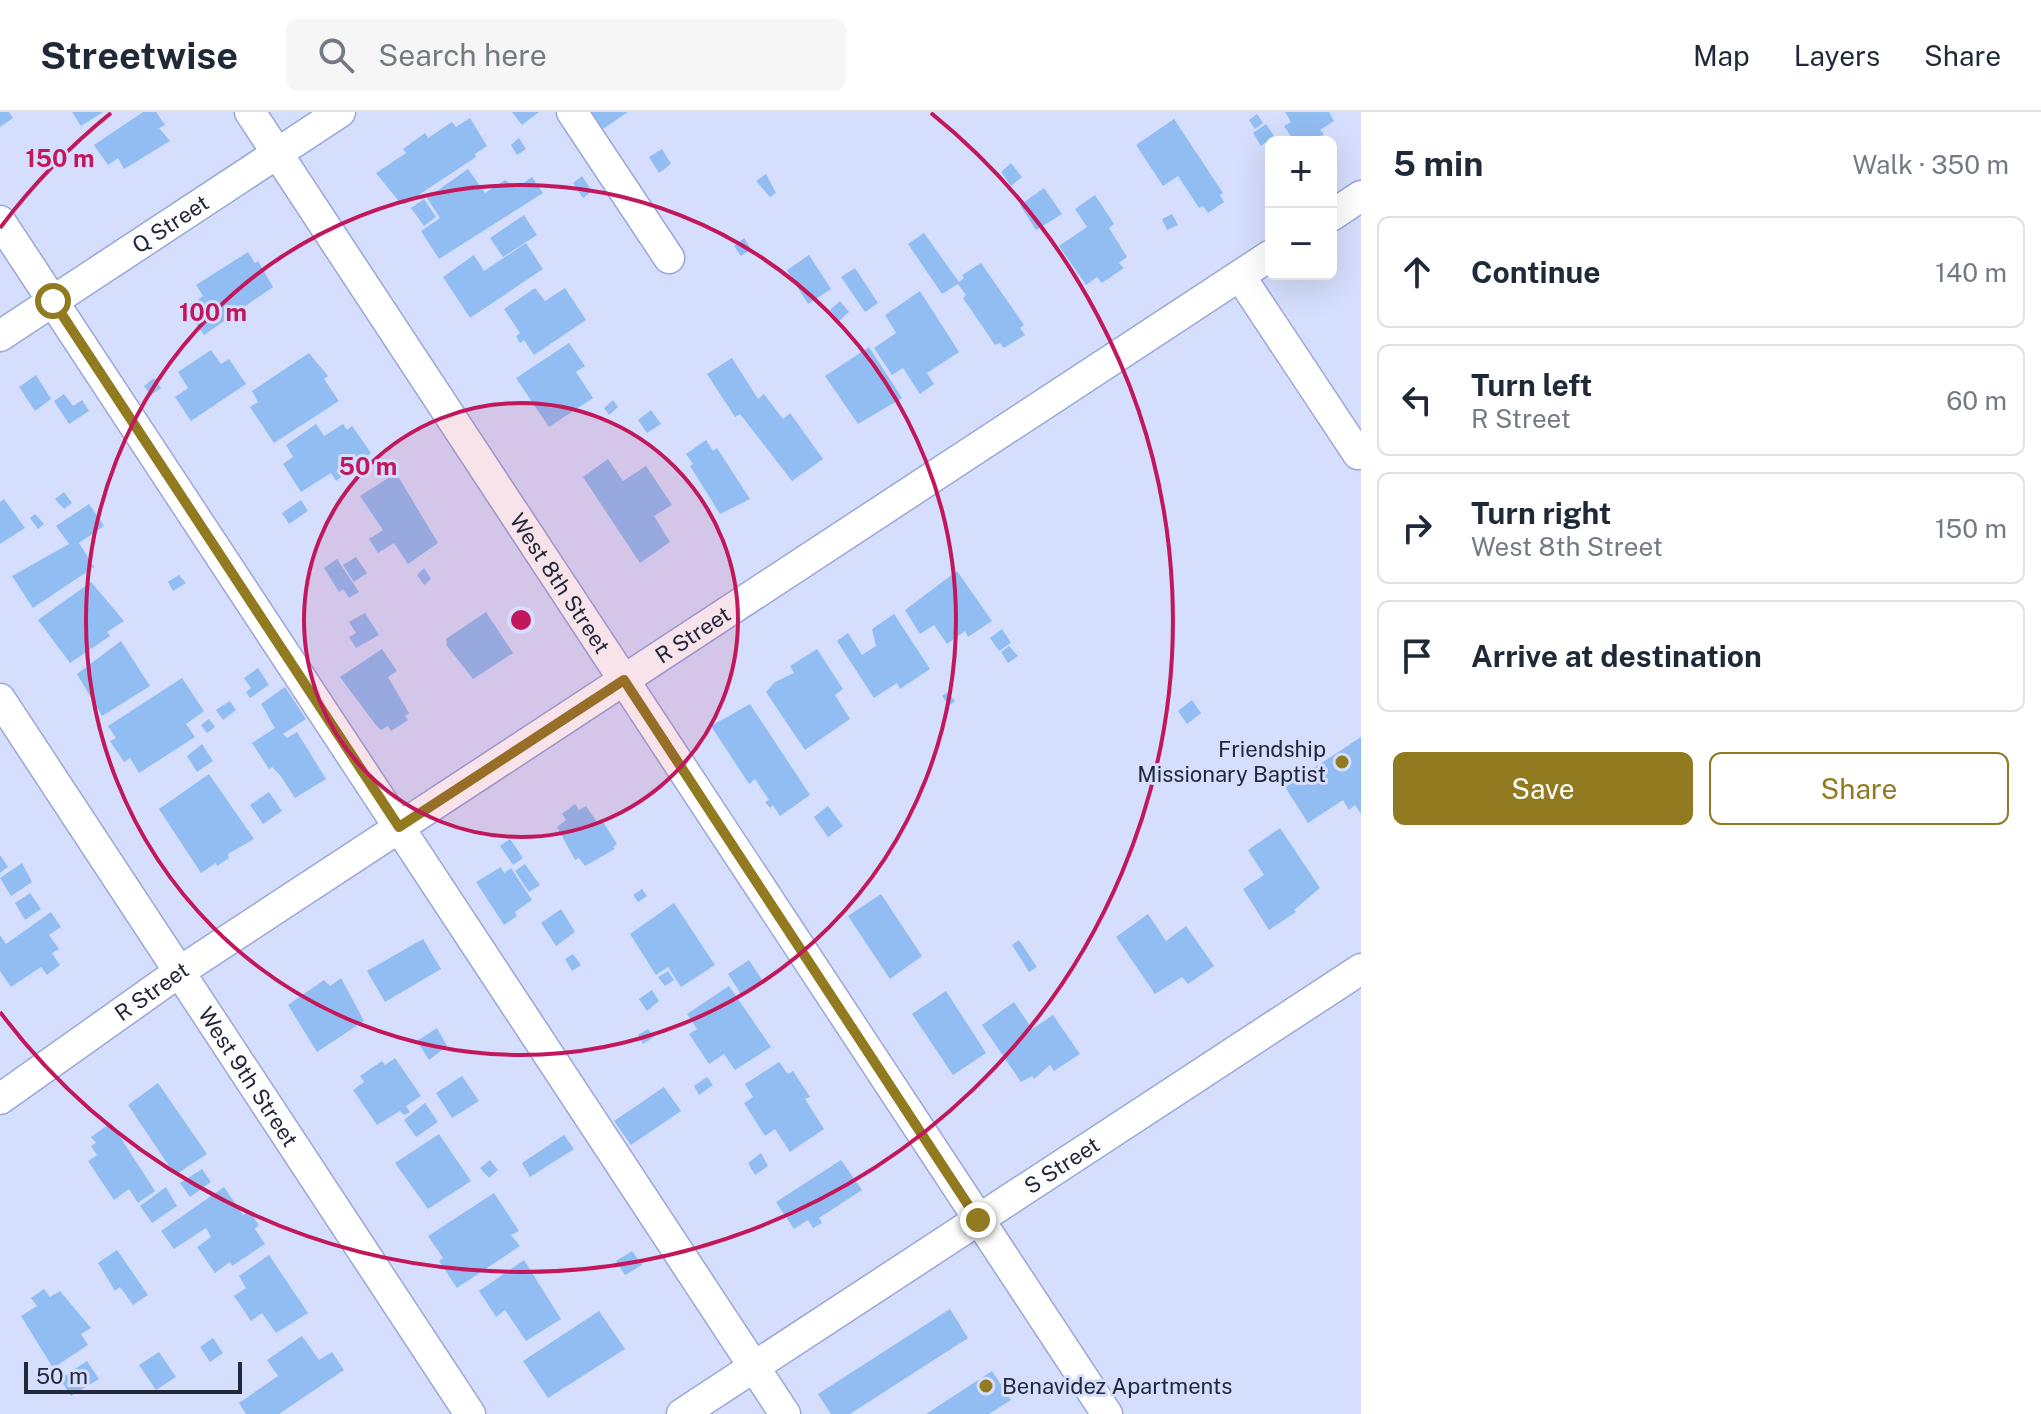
<!DOCTYPE html>
<meta charset="utf-8">
<style>
body{margin:0;font-family:"Public Sans",sans-serif;background:#f6f6f7;color:#1f2937}
.controls{position:absolute;right:24px;top:24px;display:grid;overflow:hidden;border-radius:12px;box-shadow:0 8px 32px #0002}
.controls button{width:72px;height:72px;display:grid;place-items:center;padding:0;border:0;border-bottom:2px solid #e0e1e3;background:#fff;color:#1f2937;font:40px sans-serif}
.scale{position:absolute;left:24px;bottom:20px;width:218px;box-sizing:border-box;padding-left:8px;border:4px solid #22273a;border-top:0;font-size:22px;line-height:28px;white-space:nowrap;color:#22273a;-webkit-text-stroke:6px #d5defd;paint-order:stroke}
.stop{position:absolute;width:24px;height:24px;margin:-18px;border:6px solid #917a20;border-radius:50%;background:#fff}
.stop.end{background:#917a20;border-color:#fff;box-shadow:0 2px 8px #0008}
.list{margin:0;padding:0;list-style:none}
h2{display:flex;justify-content:space-between;align-items:center;height:104px;margin:0;padding:0 32px;font-size:34px}
h2 small{font-size:26px;font-weight:400;color:#747a83}
.list li{display:grid;grid-template-columns:52px 1fr auto;gap:24px;align-items:center;box-sizing:border-box;height:112px;margin:0 16px 16px;padding:0 16px;border:2px solid #e0e1e3;border-radius:12px}
.list b{display:block;font-size:30px;white-space:nowrap}
.list p{margin:0;font-size:26px;white-space:nowrap;color:#747a83}
.list em{font-size:26px;font-style:normal;color:#747a83}
.actions{display:flex;gap:16px;padding:24px 32px}
.actions a{flex:1;padding:18px 0;border:2px solid #917a20;border-radius:12px;text-align:center;font-size:28px;color:#917a20}
.actions .main{background:#917a20;color:#fff}
.icon{flex:none;width:44px;height:44px;fill:none;stroke:currentColor;stroke-width:2;stroke-linecap:round;stroke-linejoin:round}
.map{position:relative;flex:none;width:1361px;height:1302px;overflow:hidden}
header{display:flex;align-items:center;gap:48px;box-sizing:border-box;height:112px;padding:0 40px;background:#fff;border-bottom:2px solid #e0e1e3}
header strong{font-size:38px}
nav{display:flex;gap:44px;margin-inline-start:auto;font-size:28px}
.search{width:560px;height:72px;background:#f6f6f7;display:flex;align-items:center;gap:20px;box-sizing:border-box;padding:0 28px;border-radius:12px;color:#747a83;font-size:30px}
main{display:flex}
aside{flex:1;background:#fff}
.map>svg:first-child{display:block}
.building{fill:#92bdf2}
.lines{fill:none;stroke-linecap:round;stroke-linejoin:round}
.minor-casing{stroke:#9aa7d8;stroke-width:33}
.minor{stroke:#fff;stroke-width:30}
.route{stroke:#917a20;stroke-width:10}
.ring{fill:none;stroke:#c2185b;stroke-width:4}
.poi-dot{fill:#917a20;stroke:#d5defd;stroke-width:3}
.labels{text-anchor:middle;stroke-width:6;stroke-linejoin:round;paint-order:stroke}
.street-label{font-size:22px;fill:#22273a;stroke:#d5defd}
.poi-label{font-size:22px;fill:#22273a;stroke:#d5defd;text-anchor:end}
.centre{fill:#c2185b;stroke:#d5defd;stroke-width:4}
.ring-label{font-size:24px;text-anchor:middle;font-weight:bold;fill:#c2185b;stroke:#d5defd;stroke-width:6;stroke-linejoin:round;paint-order:stroke}
</style>
<header>
<strong>Streetwise</strong>
<div class="search"><svg class="icon" aria-label="search" viewBox="0 0 24 24"><circle cx="10" cy="10" r="6"/><path d="M15 15l6 6"/></svg>Search here</div>
<nav><a>Map</a><a>Layers</a><a>Share</a></nav>
</header>
<main>
<div class="map">
<svg width="1361" height="1302" viewBox="0 0 1361 1302">
<rect width="100%" height="100%" fill="#d5defd"/>
<path class="building" d="M0,0h9l4,6 -13,9z
M72,0h31l-22,14z
M143,0h13l9,13 -6,3 11,13 -46,28 -6,-11 -10,7 -14,-20z
M512,0h27l-17,13z
M584,0h44l-31,21z
M1285,0h44l5,9 -14,9 4,4 -12,8h-17l-11,-16 7,-4z
M1257,2l6,9 -8,6 -6,-9z
M470,6l17,28 -12,8 1,3 -71,47h-4l-25,-31 30,-20 -3,-4 22,-16 3,5 24,-16 4,5z
M1174,7l49,74 -3,2 4,7 -16,11 -5,-7 -4,2 -21,-32 -15,10 -27,-41z
M1266,12l8,12 -13,10 -8,-13z
M519,26l7,11 -9,6 -6,-10z
M662,37l9,15 -12,9 -10,-16z
M1011,51l11,14 -11,9 -10,-14z
M468,57l17,24 20,-13 11,8 16,-11 11,16 -104,66 -18,-28 19,-13 -13,-20z
M766,62l10,19 -6,4 -14,-16z
M582,64l10,15 -9,7 -10,-15z
M1044,76l18,26 -26,16 -16,-25z
M1095,83l19,29 -5,4 18,29 -8,6 5,5 -22,15 -5,-6 -11,8 -27,-39 28,-19 -12,-18z
M424,87l12,18 -12,9 -13,-18z
M1172,102l6,11 -11,5 -5,-11z
M524,103l13,20 -34,22 -13,-19z
M924,121l35,49 5,-4 -2,-3 19,-12 43,62 -4,3 5,7 -21,13 -4,-5 -5,2 -32,-47 3,-3 -8,-11 -16,10 -34,-50z
M744,126l7,11 -10,7 -7,-10z
M526,131l17,26 -73,49 -27,-41 31,-22 10,16z
M248,140l7,11 3,-2 15,26 -69,48 -18,-27 17,-12 -7,-11z
M809,143l22,34 -23,15 -21,-34z
M855,156l23,35 -13,9 -24,-35z
M535,176l10,13 20,-13 21,32 -52,35 -10,-15 -4,3 -4,-7 4,-3 -16,-24z
M920,179l39,61 -32,21 7,11 -14,10 -17,-26 -11,7 -18,-27 22,-15 -11,-18z
M840,189l9,11 -10,9 -9,-11z
M569,231l16,23 -9,6 17,26 -44,29 -33,-49z
M869,235l33,51 -44,26 -33,-48z
M211,238l10,14 8,-5 17,25 -55,37 -16,-24 13,-9 -10,-16z
M309,241l19,23 -4,3 15,22 -65,42 -24,-36 8,-5 -6,-11z
M732,246l26,41 6,-5 19,25 7,-6 33,46 -31,22 -52,-67 -5,3 -28,-43z
M36,263l15,24 -16,12 -16,-24z
M154,266l7,10 -10,7 -7,-9z
M64,282l9,12 9,-6 7,11 -20,13 -15,-23z
M613,288l5,7 -9,8 -5,-7z
M651,298l10,14 -14,9 -9,-13z
M316,312l8,12 19,-12 4,6 5,-4 19,27 -35,28 -5,-8 -30,19 -18,-28 10,-7 -7,-12z
M706,328l7,11 4,-3 33,51 -30,15 -30,-48 3,-2 -7,-10z
M608,347l15,22 23,-15 26,39 -18,11 16,26 -30,21 -57,-86z
M396,361l42,70 -30,21 -14,-21 -16,10 -9,-14 14,-9 -23,-34z
M64,380l8,11 -8,6 -9,-10z
M4,387l21,29 -25,16v-42z
M301,388l7,11 -19,13 -7,-11z
M89,392l15,22 -25,17 15,24 -61,41 -21,-32 57,-32 -13,-18z
M35,402l9,10 -6,5 -8,-11z
M356,445l11,16 -13,9 -11,-17z
M337,447l22,33 -10,6 -6,-9 -4,3 -15,-24z
M424,456l7,11 -7,6 -7,-10z
M957,459l35,50 -24,16 -3,-6 -18,13 -13,-19 -14,9 -15,-24z
M179,463l7,8 -13,8 -5,-9z
M91,470l33,39 -17,11 3,4 -40,27 -32,-43z
M486,500l27,41 -40,26 -26,-33 -1,-7z
M365,501l14,22 -23,13 -7,-11 7,-4 -7,-11z
M894,502l36,55 -30,20 -3,-6 -23,15 -37,-57 11,-8 14,22 14,-9 -4,-17z
M1002,517l9,14 -12,8 -9,-13z
M121,529l29,45 -48,30 -25,-42z
M1009,534l9,10 -10,7 -7,-11z
M382,537l15,22 -9,6 21,36 -4,3 3,4 -17,11 -3,-5 -7,4 -6,-6 -35,-47z
M817,537l26,40 -8,6 15,24 -45,31 -39,-58 9,-10 19,-9 -4,-7z
M258,556l11,17 -19,13 -4,-6 5,-4 -7,-10z
M182,566l22,33 -18,13 9,13 -56,36 -9,-15 -6,4 -14,-21 6,-3 -8,-12z
M285,575l21,32 -23,15 4,4 10,-6 29,47 -31,19 -15,-23 -8,-8 -3,2 -17,-26 23,-15 -14,-24z
M948,580l7,9 -6,5 -7,-10z
M1192,588l9,13 -14,11 -9,-13z
M230,589l6,9 -13,10 -7,-10z
M750,592l60,91 -30,21 -7,-11 -3,3 -5,-6 4,-2 -14,-21 -6,5 -38,-58z
M209,607l6,8 -8,6 -6,-8z
M1361,625v77l-6,-9 -6,5 -6,-10 -35,23 -23,-36z
M202,632l11,17 -16,11 -10,-16z
M209,662l45,65 -26,15 1,4 -12,8 -1,-3 -15,10 -42,-64z
M269,680l13,19 -19,13 -13,-19z
M575,692l4,6 7,-4 11,16 4,-3 16,25 -4,3 2,2 -30,17 -6,-8 -4,2 -18,-33 9,-7 -4,-6z
M828,694l15,20 -15,11 -14,-20z
M1280,716l40,60 -26,22 2,2 -27,18 -26,-41 21,-14 -16,-25z
M510,727l13,19 -10,7 -13,-19z
M0,743l8,12 -8,6z
M22,751l10,19 -21,14 -11,-18z
M525,752l15,21 -11,7 -14,-21z
M501,755l3,6 7,-5 21,32 -17,12 2,4 -13,9 -28,-43z
M642,777l5,7 -9,6 -5,-7z
M30,781l11,16 -16,11 -10,-17z
M881,782l41,62 -32,23 -42,-63z
M674,791l41,62 -34,22 -13,-20 -12,8 -26,-41z
M561,797l14,23 -19,14 -15,-23z
M51,800l10,15 -12,8 10,14 -7,4 8,12 -13,10 -6,-8 -30,20 -11,-16v-36l6,9z
M1148,802l18,27 20,-15 28,40 -26,18 -6,-7 -27,17 -39,-57z
M423,827l18,30 -56,33 -18,-31z
M1019,828l18,27 -8,5 -17,-27z
M573,842l8,11 -9,6 -7,-12z
M749,848l13,20 -21,14 -13,-20z
M668,859l6,9 -9,6 -7,-9z
M341,866l23,43 -47,31 -29,-47 36,-25 6,6z
M729,874l42,61 -36,23 -11,-16 -15,10 -20,-30 8,-5 -10,-15z
M652,878l7,11 -12,10 -8,-12z
M946,879l40,62 -33,22 -41,-61z
M1014,890l18,27 21,-14 27,39 -26,17 -4,-6 -16,14 -2,-3 -11,6 -39,-57z
M437,916l10,18 -18,14 -12,-19z
M648,917l6,8 -11,7 -5,-9z
M395,946l26,38 -15,10 4,6 -6,3 -4,-4 -23,14 -24,-35 11,-8 -4,-6 22,-15 3,4z
M779,950l9,12 5,-3 17,26 -5,2 19,30 -34,23 -15,-23 -10,7 -21,-33 9,-6 -8,-13z
M462,964l17,25 -27,17 -16,-25z
M707,965l6,8 -14,10 -5,-9z
M158,971l49,71 -32,21 -47,-70z
M664,975l17,24 -50,34 -17,-24z
M425,991l13,19 -22,15 -12,-17z
M111,1011l44,68 -17,12 -9,-14 -15,11 -26,-39 9,-6 -6,-9 5,-3 -5,-6z
M439,1022l32,47 -43,28 -33,-46z
M564,1023l10,14 -44,28 -8,-14z
M761,1041l7,13 -13,9 -7,-12z
M490,1048l8,10 -9,8 -9,-10z
M841,1048l21,30 -43,28 3,5 -9,5 -5,-8 -14,9 -18,-27z
M202,1057l9,13 -21,15 -10,-14z
M166,1075l11,19 -25,17 -12,-17z
M224,1075l19,28 6,-4 10,14 -4,4 10,15 -33,22 -2,-4 -15,11 -18,-26 14,-10 -5,-9 -32,21 -13,-18z
M494,1081l25,38 -8,4 9,11 -63,42 -18,-27 4,-3 -15,-22z
M117,1138l31,45 -15,10 -13,-18 -5,4 -17,-28z
M632,1139l10,14 -17,10 -9,-14z
M269,1143l39,58 -32,20 -14,-20 -11,8 -17,-25 12,-8 -7,-12z
M524,1148l37,59 -35,22 -21,-31 -9,7 -17,-26z
M44,1177l6,8 10,-6 31,37 -10,6 7,11 -35,23 -32,-52 16,-10 -6,-8z
M950,1197l18,29 -118,76h-19l-13,-20z
M599,1199l26,38 -77,49 -25,-37z
M302,1224l17,24 13,-8 12,18 -65,44h-33l-7,-11 39,-27 -11,-16z
M213,1226l10,15 -13,9 -10,-15z
M159,1240l17,25 -20,13 -17,-25z
M87,1249l12,18 -28,17 -11,-17z
M992,1259l19,29 -22,14h-63z"/>
<g class="lines">
<defs>
<g id="minor">
<path id="s1" d="M250,0l857,1302"/>
<path d="M572,0l97,146"/>
<path d="M1331,104l30,-20"/>
<path d="M0,109l785,1193"/>
<path d="M1240,164l118,178"/>
<path id="s2" d="M0,224l340,-224"/>
<path id="s3" d="M0,587l470,715"/>
<path id="s4" d="M0,987l179,-127 1092,-717"/>
<path id="s5" d="M682,1302l679,-445"/>
</g>
</defs>
<use href="#minor" class="minor-casing"/>
<use href="#minor" class="minor"/>
</g>
<g class="lines">
<path class="route" d="M53,189l346,526 225,-147 354,540"/>
</g>
<circle cx="521" cy="508" r="217" fill="#c2185b" fill-opacity=".12"/>
<g class="ring">
<circle cx="521" cy="508" r="217"/>
<circle cx="521" cy="508" r="435"/>
<path d="M0 116A652 652 0 0 1 111 1M931 1A652 652 0 1 1 0 900"/>
</g>
<g class="poi-dot">
<circle cx="1342" cy="650" r="8"/>
<circle cx="986" cy="1274" r="8"/>
</g>
<g class="labels">
<g class="street-label">
<text dy="8" stroke="none"><textPath href="#s2" startOffset="204">Q Street</textPath></text>
<text dy="8" stroke="none"><textPath href="#s1" startOffset="564">West 8th Street</textPath></text>
<text dy="8" stroke="none"><textPath href="#s4" startOffset="834">R Street</textPath></text>
<text dy="8" stroke="none"><textPath href="#s4" startOffset="186">R Street</textPath></text>
<text dy="8" stroke="none"><textPath href="#s3" startOffset="452">West 9th Street</textPath></text>
<text dy="8" stroke="none"><textPath href="#s5" startOffset="454">S Street</textPath></text>
</g>
<g class="poi-label">
<text x="1326" y="645">Friendship<tspan x="1326" dy="25">Missionary Baptist</tspan></text>
<text x="1002" y="1282" text-anchor="start">Benavidez Apartments</text>
</g>
</g>
<circle cx="521" cy="508" r="12" class="centre"/>
<g class="ring-label">
<text x="60" y="55">150 m</text>
<text x="213" y="209">100 m</text>
<text x="368" y="363">50 m</text>
</g>
</svg>
<div class="controls">
<button>+</button>
<button>−</button>
</div>
<div class="scale">50 m</div>
<div class="stop" style="left:53px;top:189px"></div>
<div class="stop end" style="left:978px;top:1108px"></div>
</div>
<aside>
<h2>5 min<small>Walk · 350 m</small></h2>
<ul class="list">
<li><svg class="icon" aria-label="ahead" viewBox="0 0 24 24"><path d="M12 20V5M6 11l6-6 6 6"/></svg><div><b>Continue</b></div><em>140 m</em></li>
<li><svg class="icon" aria-label="left" viewBox="0 0 24 24"><path d="M17 20v-9H6M10 6l-5 5 5 5"/></svg><div><b>Turn left</b><p>R Street</p></div><em>60 m</em></li>
<li><svg class="icon" aria-label="right" viewBox="0 0 24 24"><path d="M7 20v-9h11M14 6l5 5-5 5"/></svg><div><b>Turn right</b><p>West 8th Street</p></div><em>150 m</em></li>
<li><svg class="icon" aria-label="arrive" viewBox="0 0 24 24"><path d="M6 21V4h12l-3 4 3 4H6"/></svg><div><b>Arrive at destination</b></div></li>
</ul>
<div class="actions"><a class="main">Save</a><a>Share</a></div>
</aside>
</main>
